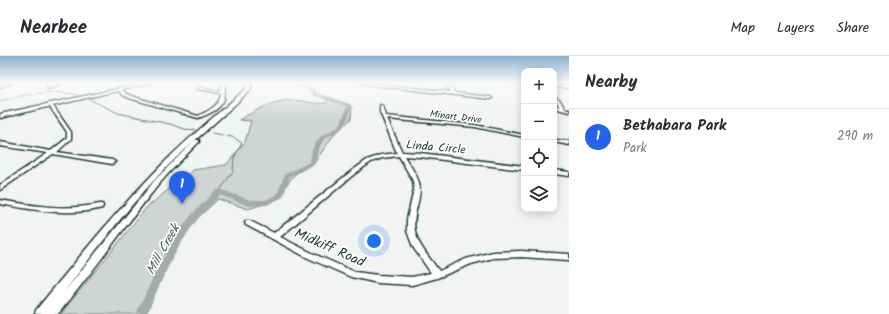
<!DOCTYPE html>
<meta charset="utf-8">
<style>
body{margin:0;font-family:Kalam,sans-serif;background:#f2f2f3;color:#2b2b33}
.controls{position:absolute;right:12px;top:12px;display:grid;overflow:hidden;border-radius:8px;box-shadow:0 2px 10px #0003}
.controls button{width:36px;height:36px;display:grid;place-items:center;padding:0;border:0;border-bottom:1px solid #e1e1e2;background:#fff;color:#2b2b33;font:20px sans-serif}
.you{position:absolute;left:374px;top:185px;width:14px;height:14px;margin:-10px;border:3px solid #fff;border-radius:50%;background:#1a73e8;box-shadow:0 0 0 6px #1a73e833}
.badge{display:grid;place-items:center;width:26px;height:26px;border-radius:50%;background:#2563eb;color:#fff;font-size:13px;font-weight:700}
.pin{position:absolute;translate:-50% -33px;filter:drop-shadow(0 1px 2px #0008)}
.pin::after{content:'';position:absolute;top:21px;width:14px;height:12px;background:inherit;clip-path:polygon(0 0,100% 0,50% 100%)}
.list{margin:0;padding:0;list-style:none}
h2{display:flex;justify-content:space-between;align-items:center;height:52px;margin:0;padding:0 16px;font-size:17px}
h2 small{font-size:13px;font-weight:400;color:#7c7c81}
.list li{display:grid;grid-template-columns:26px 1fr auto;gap:12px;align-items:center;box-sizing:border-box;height:56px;padding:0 16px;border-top:1px solid #e1e1e2}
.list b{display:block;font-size:15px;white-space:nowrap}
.list p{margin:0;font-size:13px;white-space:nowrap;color:#7c7c81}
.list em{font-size:13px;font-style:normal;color:#7c7c81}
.icon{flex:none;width:22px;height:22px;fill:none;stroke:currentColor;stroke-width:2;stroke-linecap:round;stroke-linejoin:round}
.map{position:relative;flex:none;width:569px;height:258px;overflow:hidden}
header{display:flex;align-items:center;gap:24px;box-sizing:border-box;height:56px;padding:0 20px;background:#fff;border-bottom:1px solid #e1e1e2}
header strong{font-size:19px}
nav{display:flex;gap:22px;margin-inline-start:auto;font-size:14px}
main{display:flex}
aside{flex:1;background:#fff}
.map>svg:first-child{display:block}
.green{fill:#ced5d3;stroke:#768984}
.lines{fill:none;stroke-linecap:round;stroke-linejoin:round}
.stream{stroke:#6d807b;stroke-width:1}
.river{fill:#a1adaa;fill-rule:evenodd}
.minor-casing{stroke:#1f3d34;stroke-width:3}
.major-casing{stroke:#1f3d34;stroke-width:3}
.minor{fill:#fff;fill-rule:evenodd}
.major{fill:#fff;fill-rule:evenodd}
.labels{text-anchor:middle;stroke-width:3.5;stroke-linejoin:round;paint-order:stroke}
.far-street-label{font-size:10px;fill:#1f3d34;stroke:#fff}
.street-label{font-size:12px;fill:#1f3d34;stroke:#fff}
.water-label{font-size:13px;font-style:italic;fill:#465f57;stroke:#fff}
.near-street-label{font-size:14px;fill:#1f3d34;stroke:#fff}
</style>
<header>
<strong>Nearbee</strong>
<nav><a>Map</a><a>Layers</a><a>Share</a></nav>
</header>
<main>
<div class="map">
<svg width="569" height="258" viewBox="0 0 569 258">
<rect width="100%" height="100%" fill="#f2f3f3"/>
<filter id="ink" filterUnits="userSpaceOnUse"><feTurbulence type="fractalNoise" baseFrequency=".025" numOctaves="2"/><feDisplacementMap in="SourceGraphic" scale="8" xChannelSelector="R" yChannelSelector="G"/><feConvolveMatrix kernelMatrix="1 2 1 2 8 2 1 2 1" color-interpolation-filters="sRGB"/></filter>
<g filter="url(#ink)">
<path class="green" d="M330,41l22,10 -1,12 -16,14 -21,30 -19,11 -21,27 -26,8 -30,-10 -34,32 -45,77 -1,6h-77l86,-107 46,-37 33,-5 19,-23 6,-21 -12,-1c16,-9 34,-20 53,-20 13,0 21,5 34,3z"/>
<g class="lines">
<path class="stream" d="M87,42l31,15 52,11 14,5 12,1
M0,45c27,-7 54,-13 82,-5
M212,77l20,4 10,6 -8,15 -1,13 -14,21"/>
<path class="river" d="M290,27h5l20,6 1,4 34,11 2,3 -7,18 -6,6 -14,7 -4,6 -3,6 -3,14 -25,12 -7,21 -16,8 -18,1 -29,-11c-7,9 -16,16 -23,25 -22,28 -36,61 -50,94h-10c14,-34 30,-68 53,-97 8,-10 18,-18 26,-27h6l28,10h16l11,-6 8,-20 25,-12 2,-12 3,-6 6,-8 14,-7 6,-6 6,-16 -1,-1 -34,-11 -1,-4z"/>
<defs>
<path id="minor" d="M8,27h4l-12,4v-2z
M58,27h4l-12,5 -3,-1z
M223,27h4c-4,6 -1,10 -3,16 -3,10 -17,16 -26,19l-69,-20 -7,-3 -5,-6 3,-1 4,5 7,3 67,20c10,-5 22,-10 23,-23l-23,-4v-2l22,4 1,-4z
M362,27h7l82,9 -6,-9h3l7,10 35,4 2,1 -2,1 -126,-15z
M510,27h14v2l-12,-1z
M554,29l15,1v2l-15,-1z
M554,40l7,6 3,6 5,2v2l-15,-4v-2l5,1 -1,-4 -4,-4z
M49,47h2l20,29v7l-14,13 55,8 3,2 -3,2 -59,-10 -53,36v-5l48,-32 -48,-7v-4l51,9 16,-13v-6l-19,-28z
M380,49l3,1 3,10 89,9 49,10v2l-49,-10 -88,-8 15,33 18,1 104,13v4l-104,-13 -16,-1c4,7 13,18 15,27 4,15 -8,31 -4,48 3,15 15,27 24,40l27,-12 27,-7 28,-1 48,3v6l-48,-3 -28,1 -22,6 -34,14 -25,7 -34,-2 -27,-6 -43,-19 -62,-33 -1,-2 1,-2h4l24,12 75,-60 18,-13 14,-5 16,-2 -17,-41zM399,100l14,25 1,8 -7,30v12l6,16 18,26 -19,4 -34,-2 -23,-3 -41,-18 -34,-17 73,-62 18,-13 11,-4z
M554,84l15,1v4l-15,-3z
M554,114l15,2v4l-15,-2z
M0,144c34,6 65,11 100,4h2l1,2 -1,2c-34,9 -68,2 -102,-4z"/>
<path id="major" d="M145,27h6l-151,35v-4z
M248,27h4l-2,7c-30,30 -63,55 -92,86 -34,36 -64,77 -94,116l91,-112 40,-40h4v2c-14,14 -27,27 -40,42 -35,43 -66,88 -101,130h-23l1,-4c38,-46 75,-93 117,-136 26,-28 56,-53 85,-78l8,-7z"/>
</defs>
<use href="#minor" class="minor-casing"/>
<use href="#major" class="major-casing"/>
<use href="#minor" class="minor"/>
<use href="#major" class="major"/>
</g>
</g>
<linearGradient id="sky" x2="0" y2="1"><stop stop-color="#8bb1cf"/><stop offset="0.43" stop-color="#f9fafa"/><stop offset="1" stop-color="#f9fafa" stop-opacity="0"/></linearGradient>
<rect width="569" height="63" fill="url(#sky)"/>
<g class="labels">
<g class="far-street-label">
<text transform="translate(456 60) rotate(7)" y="4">Minart Drive</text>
</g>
<g class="street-label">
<text transform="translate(436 91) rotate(5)" y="4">Linda Circle</text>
</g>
<g class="water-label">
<text transform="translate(162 193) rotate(-61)" y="5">Mill Creek</text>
</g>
<g class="near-street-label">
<text transform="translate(330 191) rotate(24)" y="5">Midkiff Road</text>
</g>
</g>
</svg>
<div class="controls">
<button>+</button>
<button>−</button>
<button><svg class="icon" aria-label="locate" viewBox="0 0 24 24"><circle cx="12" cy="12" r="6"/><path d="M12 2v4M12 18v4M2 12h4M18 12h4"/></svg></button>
<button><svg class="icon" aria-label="layers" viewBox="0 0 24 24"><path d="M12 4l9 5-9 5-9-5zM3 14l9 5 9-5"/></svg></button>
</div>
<div class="you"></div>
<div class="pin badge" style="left:182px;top:148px">1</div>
</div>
<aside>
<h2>Nearby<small></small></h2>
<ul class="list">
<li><span class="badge">1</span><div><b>Bethabara Park</b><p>Park</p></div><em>290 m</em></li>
</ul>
</aside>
</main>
